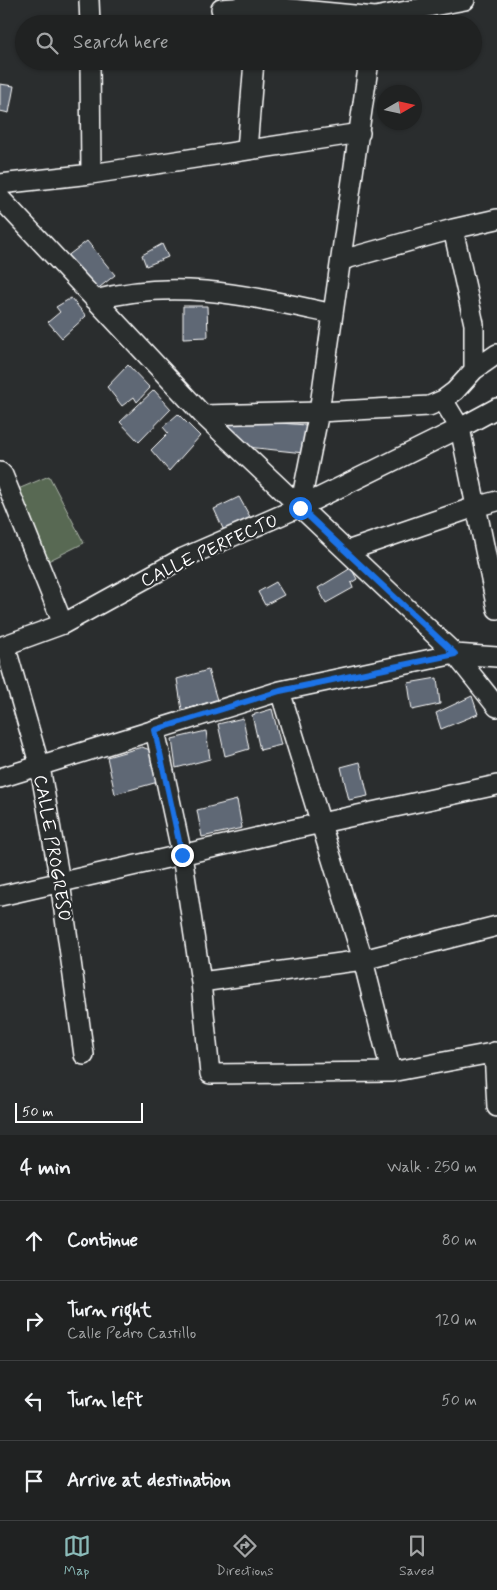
<!DOCTYPE html>
<meta charset="utf-8">
<style>
body{margin:0;font-family:Mynerve,sans-serif;background:#282a2a;color:#f1f3f6}
.compass{position:absolute;left:377px;top:85px;width:45px;height:45px;border-radius:50%;background:#202222;box-shadow:0 1px 4px #0004;rotate:81deg}
.scale{position:absolute;left:15px;bottom:12px;width:128px;box-sizing:border-box;padding-left:5px;border:2px solid #fff;border-top:0;font-size:14px;line-height:18px;white-space:nowrap;color:#fff;-webkit-text-stroke:4px #2a2d2e;paint-order:stroke}
.stop{position:absolute;width:15px;height:15px;margin:-11px;border:4px solid #1a73e8;border-radius:50%;background:#fff}
.stop.end{background:#1a73e8;border-color:#fff;box-shadow:0 1px 5px #0008}
.list{margin:0;padding:0;list-style:none}
h2{display:flex;justify-content:space-between;align-items:center;height:65px;margin:0;padding:0 20px;font-size:21px}
h2 small{font-size:16px;font-weight:400;color:#a2a4a5}
.list li{display:grid;grid-template-columns:32px 1fr auto;gap:15px;align-items:center;box-sizing:border-box;height:80px;padding:0 20px;border-top:1px solid #3d3f40}
.list b{display:block;font-size:19px;white-space:nowrap}
.list p{margin:0;font-size:16px;white-space:nowrap;color:#a2a4a5}
.list em{font-size:16px;font-style:normal;color:#a2a4a5}
.icon{flex:none;width:28px;height:28px;fill:none;stroke:currentColor;stroke-width:2;stroke-linecap:round;stroke-linejoin:round}
.map{position:relative;flex:none;width:497px;height:1135px;overflow:hidden}
.search{position:absolute;background:#202222;box-shadow:0 1px 4px #0004;left:15px;right:15px;top:15px;height:55px;display:flex;align-items:center;gap:12px;box-sizing:border-box;padding:0 18px;border-radius:28px;color:#a2a4a5;font-size:19px}
.sheet{height:385px;background:#202222}
nav{display:flex;justify-content:space-around;align-items:center;box-sizing:border-box;height:70px;border-top:1px solid #3d3f40;background:#202222;font-size:14px;color:#a2a4a5}
nav a{display:grid;justify-items:center;gap:2px}
nav .on{color:#8bbbb9}
.map>svg:first-child{display:block}
.garden{fill:#586953;stroke:#acb4a9}
.building{fill:#5e6775;stroke:#fff}
.lines{fill:none;stroke-linecap:round;stroke-linejoin:round}
.street-casing{stroke:#fff;stroke-width:22}
.street{stroke:#2a2d2e;stroke-width:19}
.route{stroke:#1a73e8;stroke-width:6}
.labels{text-anchor:middle;stroke-width:4.5;stroke-linejoin:round;paint-order:stroke}
.street-label{font-size:18px;fill:#fff;stroke:#2a2d2e}
</style>
<div class="map">
<svg width="497" height="1135" viewBox="0 0 497 1135">
<rect width="100%" height="100%" fill="#2a2d2e"/>
<filter id="ink" filterUnits="userSpaceOnUse"><feTurbulence type="fractalNoise" baseFrequency=".02" numOctaves="2"/><feDisplacementMap in="SourceGraphic" scale="10" xChannelSelector="R" yChannelSelector="G"/><feConvolveMatrix kernelMatrix="1 2 1 2 8 2 1 2 1" color-interpolation-filters="sRGB"/></filter>
<g filter="url(#ink)">
<path class="garden" d="M49,476l35,67 -38,19 -35,-70z"/>
<path class="building" d="M393,18l25,2 -1,4h-24z
M0,84l14,2 -5,27 -9,-2z
M87,241l28,34 -20,16 -29,-34z
M162,244l6,13 -22,9 -4,-11z
M71,298l15,18 -24,22 -14,-16 12,-10 -4,-5z
M183,306h24l1,31 -25,1z
M128,365l22,23 -13,14 -3,-5 -12,9 -15,-19z
M154,390l17,19 -32,33 -19,-20z
M178,414l22,22 -31,35 -18,-21 17,-17 -5,-6z
M227,419l79,6 -2,28 -57,-6 -22,-21z
M239,497l14,25 -28,11 -11,-24z
M351,568l6,11 -6,4 2,5 -27,15 -8,-15z
M276,582l8,13 -19,10 -7,-13z
M208,670l9,30 -35,10 -5,-31z
M437,678l3,26 -28,6 -4,-27z
M472,696l6,18 -37,15 -5,-16z
M272,709l9,36 -21,5 -8,-35z
M243,718l6,31 -24,7 -7,-32z
M206,731l4,28 -34,9 -4,-29z
M142,747l8,3 8,32 -43,12 -8,-37z
M360,762l8,34 -19,4 -8,-33z
M237,800l5,28 -40,9 -5,-27z"/>
<g class="lines">
<defs>
<path id="street" d="M89,0l1,24
M221,9l38,-3 116,11 90,-17
M90,61l1,113
M247,150l7,-89
M0,184l91,-10 269,-41
M0,198l203,217 252,239 42,53
M453,229l44,-10
M342,260l111,-31 21,95v46
M95,300c82,-23 158,-3 238,14
M443,400l17,28 37,181
M203,415l116,-3 110,-6 14,-6 12,-9 19,-21 23,-16
M0,472l3,3 60,149
M300,507l19,-95 50,-351
M347,551l128,-44 22,-6
M5,645l35,122 20,115 24,173
M0,647l63,-23 120,-66 117,-51 160,-79 37,-20
M280,691l83,269 28,112
M155,730l27,125 19,127 9,92 181,-2 106,-20
M0,778l280,-87 175,-37 42,3
M0,896l321,-73 176,-38
M201,982l162,-22 134,-34
M494,1052l3,55"/>
</defs>
<use href="#street" class="street-casing"/>
<use href="#street" class="street"/>
</g>
</g>
<g class="lines" filter="url(#ink)">
<path class="route" d="M182,855l-27,-125 125,-39 175,-37 -155,-146"/>
</g>
<g class="labels">
<g class="street-label">
<text transform="translate(209 550) rotate(-25)" y="6">CALLE PERFECTO</text>
<text transform="translate(53 848) rotate(80)" y="6">CALLE PROGRESO</text>
</g>
</g>
</svg>
<svg class="compass" viewBox="-18 -18 36 36"><path d="M0-13l5 13h-10z" fill="#e53935"/><path d="M0 13l5-13h-10z" fill="#a2a4a5"/></svg>
<div class="scale">50 m</div>
<div class="stop" style="left:300px;top:508px"></div>
<div class="stop end" style="left:182px;top:855px"></div>
<div class="search"><svg class="icon" aria-label="search" viewBox="0 0 24 24"><circle cx="10" cy="10" r="6"/><path d="M15 15l6 6"/></svg>Search here</div>
</div>
<section class="sheet">
<h2>4 min<small>Walk · 250 m</small></h2>
<ul class="list">
<li><svg class="icon" aria-label="ahead" viewBox="0 0 24 24"><path d="M12 20V5M6 11l6-6 6 6"/></svg><div><b>Continue</b></div><em>80 m</em></li>
<li><svg class="icon" aria-label="right" viewBox="0 0 24 24"><path d="M7 20v-9h11M14 6l5 5-5 5"/></svg><div><b>Turn right</b><p>Calle Pedro Castillo</p></div><em>120 m</em></li>
<li><svg class="icon" aria-label="left" viewBox="0 0 24 24"><path d="M17 20v-9H6M10 6l-5 5 5 5"/></svg><div><b>Turn left</b></div><em>50 m</em></li>
<li><svg class="icon" aria-label="arrive" viewBox="0 0 24 24"><path d="M6 21V4h12l-3 4 3 4H6"/></svg><div><b>Arrive at destination</b></div></li>
</ul>
</section>
<nav>
<a class="on"><svg class="icon" aria-label="map" viewBox="0 0 24 24"><path d="M3 6l6-2 6 2 6-2v14l-6 2-6-2-6 2zM9 4v14M15 6v14"/></svg>Map</a>
<a><svg class="icon" aria-label="directions" viewBox="0 0 24 24"><path d="M12 3l9 9-9 9-9-9zM9 14v-3h6M13 9l2 2-2 2"/></svg>Directions</a>
<a><svg class="icon" aria-label="saved" viewBox="0 0 24 24"><path d="M7 4h10v16l-5-4-5 4z"/></svg>Saved</a>
</nav>
